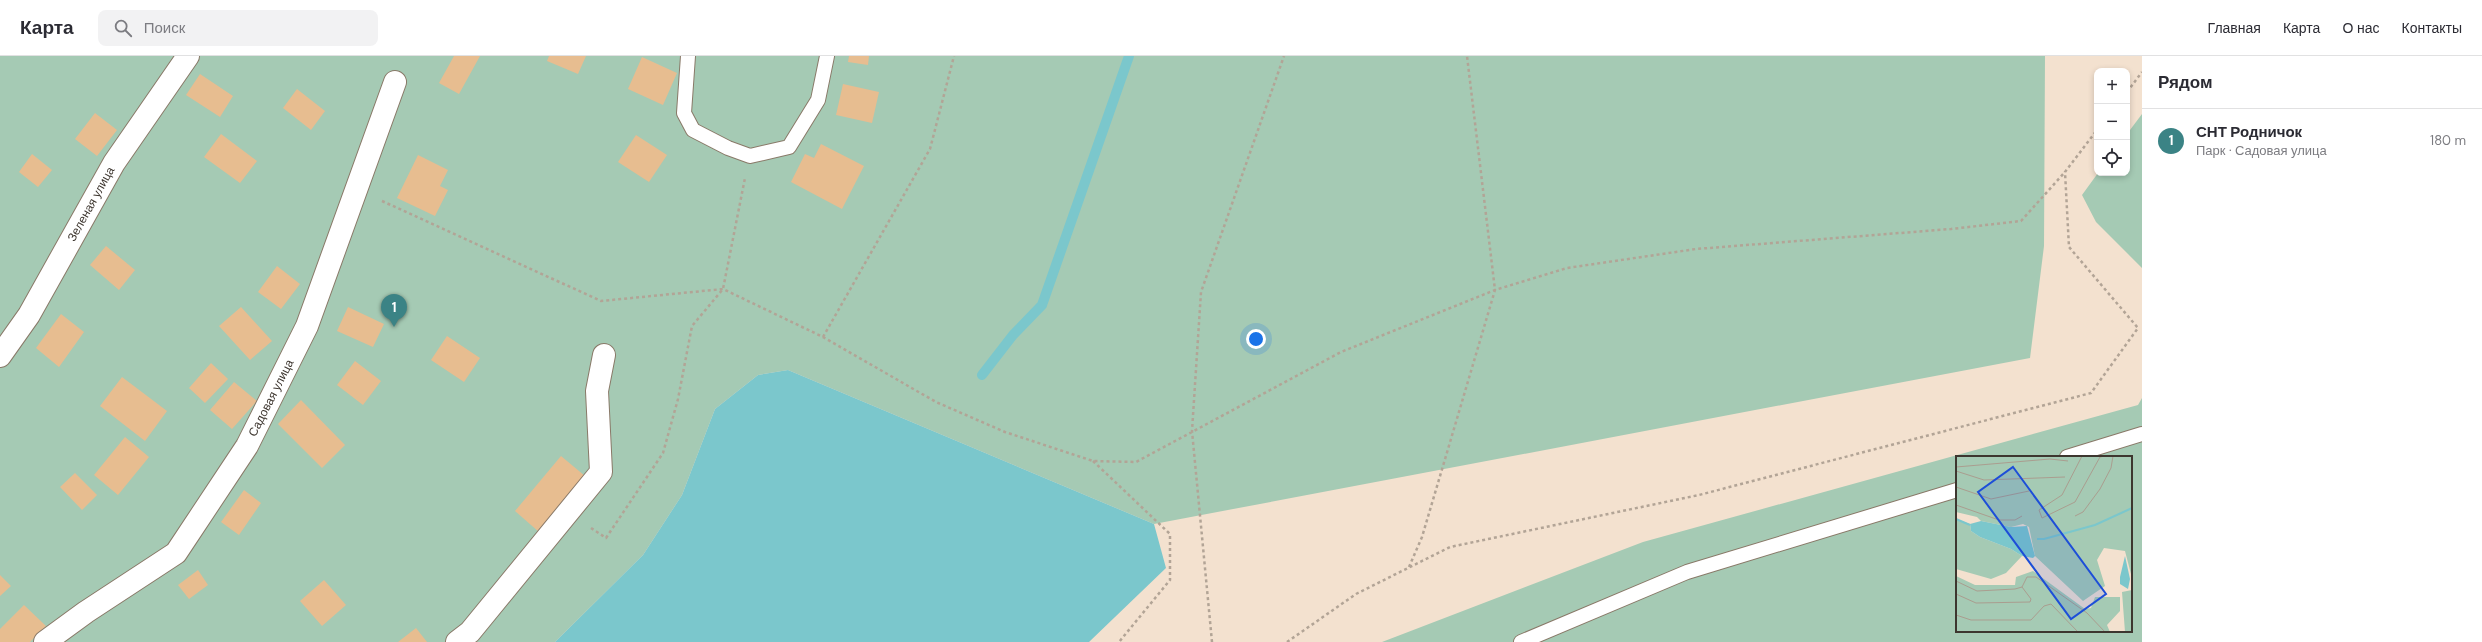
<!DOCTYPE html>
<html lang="ru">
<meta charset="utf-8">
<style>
body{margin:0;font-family:"DM Sans",sans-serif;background:#f2f2f3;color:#2b2b33}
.controls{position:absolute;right:12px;top:12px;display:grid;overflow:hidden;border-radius:8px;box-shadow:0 2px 6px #0003}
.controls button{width:36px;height:36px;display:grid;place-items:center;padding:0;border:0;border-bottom:1px solid #e1e1e2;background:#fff;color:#2b2b33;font:20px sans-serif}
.you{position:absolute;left:1256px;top:283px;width:14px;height:14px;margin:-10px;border:3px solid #fff;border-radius:50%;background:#1a73e8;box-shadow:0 0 0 6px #1a73e833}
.badge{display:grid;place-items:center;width:26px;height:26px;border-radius:50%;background:#3b8385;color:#fff;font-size:13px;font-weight:700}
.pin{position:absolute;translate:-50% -33px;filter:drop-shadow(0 1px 2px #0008)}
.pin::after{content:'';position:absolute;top:21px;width:14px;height:12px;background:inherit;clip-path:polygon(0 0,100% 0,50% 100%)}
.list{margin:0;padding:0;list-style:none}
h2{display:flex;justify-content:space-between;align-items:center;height:52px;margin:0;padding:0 16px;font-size:17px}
h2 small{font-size:13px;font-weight:400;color:#7c7c81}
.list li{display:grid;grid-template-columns:26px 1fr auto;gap:12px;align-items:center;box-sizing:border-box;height:64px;padding:0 16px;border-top:1px solid #e1e1e2}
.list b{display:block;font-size:15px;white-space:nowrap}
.list p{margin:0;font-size:13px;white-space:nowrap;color:#7c7c81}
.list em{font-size:13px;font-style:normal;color:#7c7c81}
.icon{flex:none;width:22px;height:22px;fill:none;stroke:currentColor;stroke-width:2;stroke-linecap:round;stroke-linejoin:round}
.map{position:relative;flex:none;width:2142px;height:586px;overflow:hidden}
header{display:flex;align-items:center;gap:24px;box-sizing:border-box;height:56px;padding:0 20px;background:#fff;border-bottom:1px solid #e1e1e2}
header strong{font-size:19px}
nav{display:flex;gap:22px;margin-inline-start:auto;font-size:14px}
.search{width:280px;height:36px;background:#f2f2f3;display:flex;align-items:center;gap:10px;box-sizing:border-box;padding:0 14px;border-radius:8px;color:#7c7c81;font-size:15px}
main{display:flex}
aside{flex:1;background:#fff}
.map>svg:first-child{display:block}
.green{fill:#a5cab4;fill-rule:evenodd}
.water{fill:#7bc7cc}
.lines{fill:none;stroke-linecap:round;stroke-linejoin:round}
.stream{stroke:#7bc7cc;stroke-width:10}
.building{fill:#e7bd90}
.lane-casing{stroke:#897968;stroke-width:16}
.street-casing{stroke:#897968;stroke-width:24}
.path{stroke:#b2a496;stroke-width:2.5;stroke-dasharray:3 3;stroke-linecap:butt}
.lane{stroke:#fff;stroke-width:14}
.street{stroke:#fff;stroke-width:22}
.labels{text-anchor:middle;stroke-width:4;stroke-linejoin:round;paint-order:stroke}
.street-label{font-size:12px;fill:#3d362f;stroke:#fff}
.inset-river{fill:none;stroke:#7bc7cc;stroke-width:2}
.inset-road{fill:none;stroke:#aa9d8f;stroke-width:1}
.view{fill:#1d4ed8;fill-opacity:0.15;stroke:#1d4ed8;stroke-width:2}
.inset-edge{fill:none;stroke:#3d362f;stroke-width:2}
</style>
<header>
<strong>Карта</strong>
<div class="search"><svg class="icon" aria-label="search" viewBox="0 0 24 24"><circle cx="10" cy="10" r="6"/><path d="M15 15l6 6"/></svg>Поиск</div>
<nav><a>Главная</a><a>Карта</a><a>О нас</a><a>Контакты</a></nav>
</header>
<main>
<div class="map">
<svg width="2142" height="586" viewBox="0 0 2142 586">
<rect width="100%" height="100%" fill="#f3e1cf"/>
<path class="green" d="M0,0h2045l-1,190 -14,112 -876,166 -366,-154 -30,5 -43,34 -33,86 -39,60 -88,87h-555z
M2142,58v154l-46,-46 -14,-27 16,-22h29v-39z
M2142,342v244h-760l261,-100 495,-137zM1957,401h174v174h-174z"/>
<path class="water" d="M788,314l366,154 12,44 -77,74h-534l88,-87 39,-60 33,-86 43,-34z"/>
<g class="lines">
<path class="stream" d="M982,319l31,-40 29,-30 87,-249"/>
</g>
<path class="building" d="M454,0h26l-21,38 -20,-11z
M549,0h37l-8,18 -31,-13z
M849,0h20l-1,9 -20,-3z
M642,1l35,16 -14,32 -35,-16z
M200,18l33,22 -13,21 -34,-22z
M843,28l36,8 -7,31 -36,-8z
M297,33l28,22 -14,19 -28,-22z
M95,57l22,17 -20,26 -22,-17z
M221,78l36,27 -17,22 -36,-26z
M636,79l31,20 -18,27 -31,-20z
M821,88l43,22 -22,43 -51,-27 14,-28 9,4z
M32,98l20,16 -14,17 -19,-15z
M418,99l30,15 -8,16 8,4 -13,26 -38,-18z
M106,190l29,24 -16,20 -29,-25z
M277,210l23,18 -19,25 -23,-17z
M241,251l31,34 -22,19 -31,-34z
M348,251l36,17 -11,23 -36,-16z
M61,258l23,18 -25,35 -23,-19z
M447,280l33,22 -16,24 -33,-22z
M355,305l26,20 -18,24 -26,-20z
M211,307l17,16 -23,24 -16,-15z
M122,321l45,34 -22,30 -45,-35z
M234,326l23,19 -25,28 -22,-19z
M301,344l44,45 -23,23 -44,-44z
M125,381l24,20 -31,38 -24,-20z
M561,400l24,20 -46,56 -24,-21z
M75,417l22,22 -15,15 -22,-23z
M244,434l17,13 -22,32 -18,-13z
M198,514l10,15 -19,14 -11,-14z
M0,519l11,11 -11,10z
M324,524l22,25 -24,21 -22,-25z
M24,549l22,21 -16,16h-30v-13z
M416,572l11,14h-29z"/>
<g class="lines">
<defs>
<path id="lane" d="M688,0l-4,57 9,17 35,18 22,8 39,-9 29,-47 9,-44
M2067,401l75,-23
M1521,586l166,-70 270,-82"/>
<path id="street" d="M0,300l29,-41 85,-152 74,-107
M45,586l41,-30 90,-59 71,-107 60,-120 88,-244
M457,586l13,-10 131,-160 -4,-81 7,-36"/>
</defs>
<use href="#lane" class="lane-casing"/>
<use href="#street" class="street-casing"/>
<path class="path" d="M2127,36l15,-20
M382,145l219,100 122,-12 100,48 113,65 69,30 88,29 43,1 205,-110 154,-62 72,-22 129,-19 255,-20 70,-8 44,-49
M823,281l107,-188 24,-93
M1093,405l77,73v46l-51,62
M591,472l15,10 57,-85 15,-54 14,-73 31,-37 22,-111
M1409,511l13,-30 73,-247 -28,-234
M1212,586l-20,-211 9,-139 83,-236
M1287,586l69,-48 94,-47 249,-52 392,-102 47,-65 -69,-81 -4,-75 32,-42"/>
<use href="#lane" class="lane"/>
<use href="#street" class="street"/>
</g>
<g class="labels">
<g class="street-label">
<text transform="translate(91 148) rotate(-61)" y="4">Зеленая улица</text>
<text transform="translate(271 342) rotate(-63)" y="4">Садовая улица</text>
</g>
</g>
<g transform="translate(1956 400)">
<rect width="176" height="176" fill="#f3e1cf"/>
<path d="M0,0h176v122l-7,-27 -21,-3 -7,12 8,26 -22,15 -48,-45 -6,-29 -6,-3 -12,3 -30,-6 -4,-4 -21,-5zM0,63l14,5 1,7 9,6 31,12 11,7 -16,17 -15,6 -35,-10zM77,115l52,38 6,-1 4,-11h25v14l-13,14 3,7h-154v-56l19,9h40l1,-8zM176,134v42h-7l-3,-40z" fill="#a5cab4"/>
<path d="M25,65l30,6 16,-1 8,30 -2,2 -11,-2 -11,-7 -31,-12 -9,-6 -1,-7zM169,100l5,23 -2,10 -8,-5v-7z" fill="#7bc7cc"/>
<path class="inset-river" d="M0,63l14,6M81,83h7l51,-14 37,-17"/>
<path class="inset-road" d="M126,0l-20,39 -23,15 3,8 33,-16 25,-45 5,-1M0,11l94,-8 18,2M0,15l28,9 81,-3M0,31l35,12 38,-8M0,49l43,15h16l7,-4M119,60l8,-4 17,-23 11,-21 2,-12M0,125l21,10 38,-2 7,-2 5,-10h9l51,36 18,19M0,138l20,9 54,-1 1,-3 -9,-12M0,159l15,5h60l13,-14 7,-2 27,28"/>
<path class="view" d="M57,11l93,127 -35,25 -93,-127z"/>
<rect width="176" height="176" class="inset-edge"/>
</g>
</svg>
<div class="controls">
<button>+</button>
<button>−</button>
<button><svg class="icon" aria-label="locate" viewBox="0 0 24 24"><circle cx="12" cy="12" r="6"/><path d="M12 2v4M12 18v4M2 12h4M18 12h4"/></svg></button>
</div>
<div class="you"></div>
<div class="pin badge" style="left:394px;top:271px">1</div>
</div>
<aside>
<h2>Рядом<small></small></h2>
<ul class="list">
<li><span class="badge">1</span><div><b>СНТ Родничок</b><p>Парк · Садовая улица</p></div><em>180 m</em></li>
</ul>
</aside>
</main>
